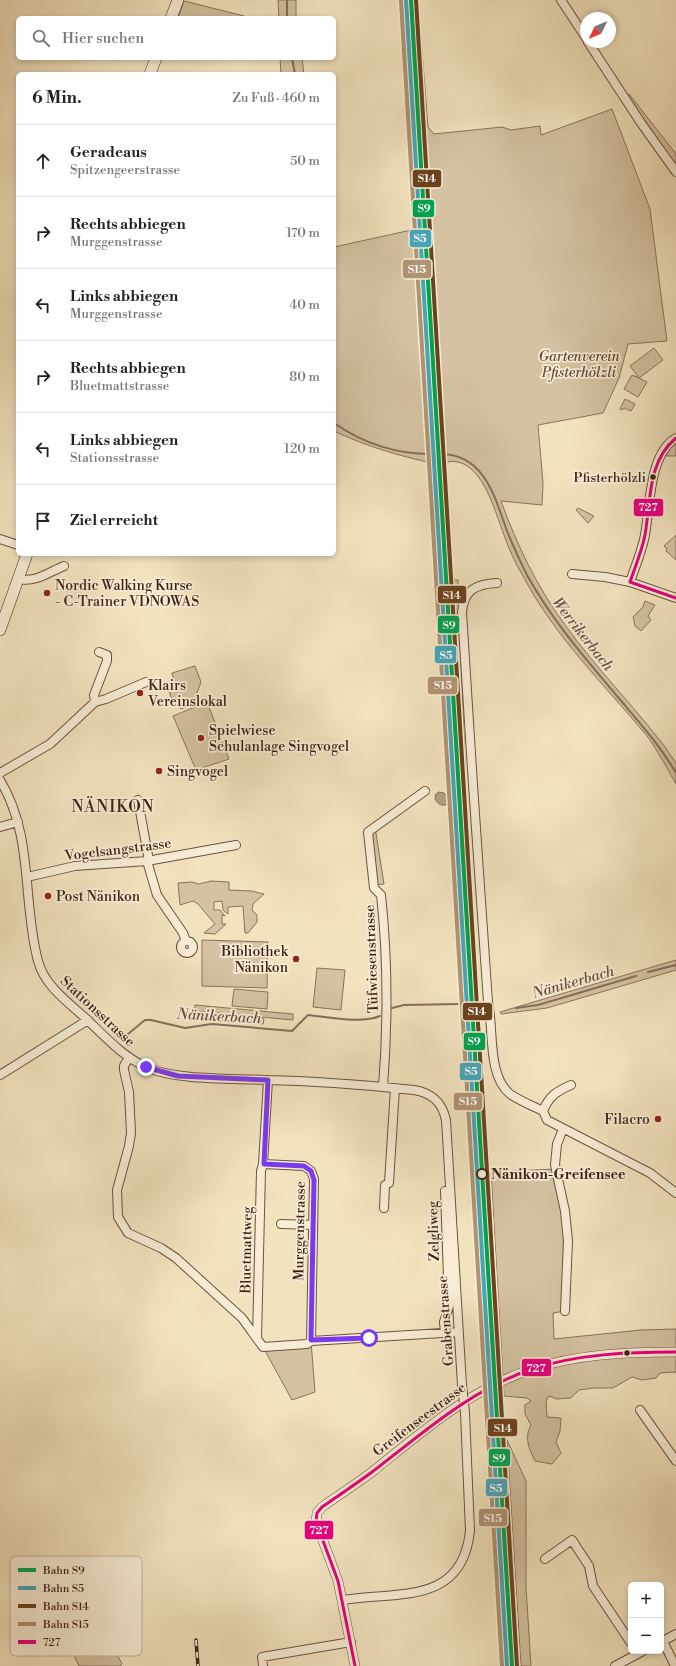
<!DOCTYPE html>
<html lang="de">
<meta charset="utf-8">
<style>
body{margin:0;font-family:"Libre Bodoni",serif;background:#f6f6f6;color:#222}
.controls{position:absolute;right:12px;bottom:12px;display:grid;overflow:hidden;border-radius:6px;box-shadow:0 2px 6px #0003}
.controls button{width:36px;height:36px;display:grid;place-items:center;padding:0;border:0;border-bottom:1px solid #e0e0e0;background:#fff;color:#222;font:20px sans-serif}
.compass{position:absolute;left:580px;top:12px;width:36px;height:36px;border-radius:50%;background:#fff;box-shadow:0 2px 6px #0003;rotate:226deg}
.stop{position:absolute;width:12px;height:12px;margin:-9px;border:3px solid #7c3aed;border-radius:50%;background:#fff}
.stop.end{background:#7c3aed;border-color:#fff;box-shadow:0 1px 4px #0008}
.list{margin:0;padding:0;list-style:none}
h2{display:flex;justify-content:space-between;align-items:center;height:52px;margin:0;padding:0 16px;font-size:17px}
h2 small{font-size:13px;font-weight:400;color:#767676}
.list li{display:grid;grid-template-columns:26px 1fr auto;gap:12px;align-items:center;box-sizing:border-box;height:72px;padding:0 16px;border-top:1px solid #e0e0e0}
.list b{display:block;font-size:15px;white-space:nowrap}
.list p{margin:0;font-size:13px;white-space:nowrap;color:#767676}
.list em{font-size:13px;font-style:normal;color:#767676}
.icon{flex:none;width:22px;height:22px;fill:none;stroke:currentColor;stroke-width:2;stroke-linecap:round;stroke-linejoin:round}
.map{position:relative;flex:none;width:676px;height:1666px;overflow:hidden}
.search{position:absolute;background:#fff;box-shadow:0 2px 6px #0003;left:16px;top:16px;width:320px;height:44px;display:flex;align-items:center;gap:10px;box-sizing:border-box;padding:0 14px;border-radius:6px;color:#767676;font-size:15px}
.panel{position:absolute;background:#fff;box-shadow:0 2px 6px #0003;left:16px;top:72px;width:320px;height:484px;border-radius:6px}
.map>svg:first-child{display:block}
.green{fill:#d4c2a2;stroke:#8a725b}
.water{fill:#b5a185;stroke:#866e58}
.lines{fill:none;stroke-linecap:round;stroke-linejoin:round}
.stream{stroke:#866e58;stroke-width:2}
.minor-casing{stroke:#6c523f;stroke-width:10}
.tertiary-casing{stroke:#6c523f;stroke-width:10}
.secondary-casing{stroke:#402214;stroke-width:12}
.minor{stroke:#f7edd5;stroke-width:8}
.tertiary{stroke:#f7edd5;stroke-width:9}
.secondary{stroke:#f7edd5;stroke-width:11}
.rail-casing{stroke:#402214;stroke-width:3.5}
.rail{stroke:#f7edd5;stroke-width:2;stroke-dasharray:6;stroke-linecap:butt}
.minor-bridge-casing{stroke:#6c523f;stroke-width:10;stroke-linecap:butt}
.minor-bridge{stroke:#f7edd5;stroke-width:8}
.bus-1-casing{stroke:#f7edd5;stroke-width:6}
.bus-1{stroke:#e5007d;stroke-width:3}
.rail-1-casing{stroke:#f7edd5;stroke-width:7}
.rail-2-casing{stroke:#f7edd5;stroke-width:7}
.rail-3-casing{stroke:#f7edd5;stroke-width:7}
.rail-4-casing{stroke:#f7edd5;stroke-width:7}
.rail-1{stroke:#00a34f;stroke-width:4}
.rail-2{stroke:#47a5b8;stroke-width:4}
.rail-3{stroke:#6c421b;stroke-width:4}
.rail-4{stroke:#b09372;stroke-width:4}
.route{stroke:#7c3aed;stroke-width:5}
.bus-dot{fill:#402214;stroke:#f7edd5;stroke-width:1.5}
.poi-dot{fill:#8f2418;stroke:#f7edd5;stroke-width:1.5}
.stop-dot{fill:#f7edd5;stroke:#402214;stroke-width:2}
.labels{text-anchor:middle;stroke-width:3.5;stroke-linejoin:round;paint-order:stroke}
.bus-label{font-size:13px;fill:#402214;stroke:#f7edd5;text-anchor:end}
.park-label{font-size:14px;font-style:italic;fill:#654a38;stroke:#f7edd5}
.poi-label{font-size:14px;fill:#402214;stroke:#f7edd5;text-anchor:start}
.street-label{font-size:14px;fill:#402214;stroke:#f7edd5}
.stop-label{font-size:14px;font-weight:bold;fill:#402214;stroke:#f7edd5;text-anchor:start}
.water-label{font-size:15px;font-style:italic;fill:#694e3c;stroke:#f7edd5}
.quarter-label{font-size:16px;letter-spacing:1px;fill:#402214;stroke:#f7edd5}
.key{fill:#f7edd5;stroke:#c0b09b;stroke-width:1}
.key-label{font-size:11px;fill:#402214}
.line-badge{stroke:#f7edd5;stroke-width:1.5}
.badge-label{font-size:11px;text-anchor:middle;font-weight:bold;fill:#fff}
</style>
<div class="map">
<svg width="676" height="1666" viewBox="0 0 676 1666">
<rect width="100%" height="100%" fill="#f2e3bf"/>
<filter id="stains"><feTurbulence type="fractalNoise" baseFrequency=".005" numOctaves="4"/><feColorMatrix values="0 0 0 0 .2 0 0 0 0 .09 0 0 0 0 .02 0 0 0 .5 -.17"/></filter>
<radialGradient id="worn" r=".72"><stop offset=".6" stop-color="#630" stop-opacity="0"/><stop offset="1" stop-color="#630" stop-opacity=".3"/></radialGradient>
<path class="green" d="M278,0h18v18h-17z
M415,0h3l10,127 6,7 68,-7 9,3 29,-4 1,9 71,-26 38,100 17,132 -39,3 -9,34 -16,35 -65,12 5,58 -1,22 -41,-4c16,44 36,86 64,124 31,43 68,80 100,122l11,16v21c-8,-14 -18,-33 -29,-48 -43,-52 -92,-99 -124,-160 -8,-13 -14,-27 -19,-41 -10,-26 -23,-80 -58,-73l7,114 2,4h3l8,207 -16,-207z
M184,1l60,15v2h-66z
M280,58h22l2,16h-23z
M629,94l47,60v12l-49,-70z
M416,229l10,221 1,12c-34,-8 -61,-16 -93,-31v-184z
M654,348l9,12 -24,18 8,4 -9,15 -14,-8 8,-14 7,3 -9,-12z
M625,399l10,5 -4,7 -7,-3 -2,2 -2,-1z
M676,443v12l-1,1h-9l6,-10z
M578,508l16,8 -6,7 -12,-13z
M676,535v25l-10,-9 1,-2 -3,-3z
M645,601l10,4 -7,11 3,4 -10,11 -6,-5 -2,-9 10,-10z
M195,666l6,16 -8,22 -12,5 -10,-12 -4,-12 7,-4 -2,-8z
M207,702l22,57 -33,11 -23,-54z
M375,827l9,57 -11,1 -5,-53z
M211,881l18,1v8l23,1 12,3 -11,10 -1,6 5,5v7l-9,11h-3l-2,-27 -15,1v7l-5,-4 -1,-9 -8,1v8h6l5,6 -3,-1v9h4l-11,10 -11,-1 11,-9 -17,-20 -5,-3 -13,4 -2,-22 14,-1 7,2z
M202,940l66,2 -1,46 -65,-2z
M676,960v10l-129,38 -46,6 -1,-2z
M317,968l28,2 -4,40 -28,-3z
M234,989l34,3 -1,17 -35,-3z
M195,1005l98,9v6l-98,-9z
M204,1016l60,3 -1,5 -59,-5z
M556,1169l9,42v100l-12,2 1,26 87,-9 35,-1v43l-16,1 -4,5 -14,2 -10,-3 -19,11h-19l-15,2 -8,8 -14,1 -8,-3 -3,5 1,16 14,1 -1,13 -4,11 5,11 -9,11 -17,-3c-6,-12 -11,-24 -4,-36l-6,-11v-9l6,-4 -4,-3 -23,-2 -13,-224z
M311,1341l4,51 -23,8 -29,-53z
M507,1440l19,41v106l5,79h-10z
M72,1567l50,97 -2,2h-41l-45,-95z"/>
<path class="water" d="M439,792l5,1 1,2h3v9c-6,3 -10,0 -13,-5l1,-5z"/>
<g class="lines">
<path class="stream" d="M287,0v18
M292,58l3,16
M334,423c30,21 61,31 97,31
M442,454c43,1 53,44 65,77 6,15 13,30 20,44 25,45 57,82 90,121 21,25 43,49 59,77
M648,972l28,-7
M392,1008l12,-3 56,-1
M516,1008l22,-3 98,-29
M128,1034l17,-14h6l34,8 27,-4 80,7 16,-16c21,2 53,9 72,1"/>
<defs>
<path id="minor" d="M561,0l25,38
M588,42l53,81 35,49
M0,539l18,6
M572,574l33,3 25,5 46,16
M19,579c16,4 30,-7 45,-13
M630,582c5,-15 12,-31 15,-47 5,-28 4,-82 31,-97
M497,583c-20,1 -33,6 -35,29l11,173 15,217c6,27 -1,73 22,92 10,7 23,12 33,17
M95,702l-1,-7 13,-34v-6l-8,-3
M0,773l50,-29 45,-42 11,-3 40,-17
M0,780c34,56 22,121 38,181 6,23 27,39 44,54 20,18 39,41 64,52 31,14 86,11 121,13 49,1 98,5 147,10 18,3 28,12 32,30l16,265
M138,800l11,61
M0,827l18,-5
M147,861l10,34 26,38 3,8
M27,877l48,-11 72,-5 89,-16
M181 947a6 6 0 1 1 12 0a6 6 0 1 1-12 0Z
M129,1057l-5,9v4l5,22 2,41 -2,13 -12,44 1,27 10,16 33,15 15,10 66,60 21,29 44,-3 4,-3 148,-9
M0,1075l88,-55
M571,1085c-14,6 -22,11 -28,26l4,9 103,53 26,20
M383,1087c5,-64 5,-128 -2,-192l-7,-7 -6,-56 57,-41
M563,1129l-6,15 -2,21 10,46 3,30 -3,70
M263,1164l41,2 7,5 3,8 -3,162
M384,1208l1,-23 4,-2 6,-95
M281,1224l32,1
M445,1333l-1,-11 5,-16 -4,-115
M257,1338l4,-167 2,-7 5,-84
M640,1410l36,51
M545,1559l27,-19 17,26 4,20 38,57
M343,1600c54,-9 119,6 127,-69l-5,-118
M663,1641l12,25
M661,1642l15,-8
M263,1666l-1,-9 89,-15
M615,1666l28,-15"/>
<path id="tertiary" d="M355,1666l-17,-85 -22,-59 1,-9 5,-6c17,-12 34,-23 50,-35 50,-40 98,-83 160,-103 47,-15 95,-17 144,-17"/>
<path id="secondary" d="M171,18l7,-18
M150,74l6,-16
M0,630l27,-76"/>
</defs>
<use href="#minor" class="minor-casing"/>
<use href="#tertiary" class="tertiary-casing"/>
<use href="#secondary" class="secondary-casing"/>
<use href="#minor" class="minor"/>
<use href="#tertiary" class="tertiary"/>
<use href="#secondary" class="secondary"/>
<defs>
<path id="rail" d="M196,1640l2,26"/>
</defs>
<use href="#rail" class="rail-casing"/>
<use href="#rail" class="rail"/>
<defs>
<path id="minor-bridge" d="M462,1385l3,28"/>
</defs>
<use href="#minor-bridge" class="minor-bridge-casing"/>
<use href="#minor-bridge" class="minor-bridge"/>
<defs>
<path id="bus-1" d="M630,582c5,-15 12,-31 15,-47 6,-34 2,-73 31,-97
M630,582l46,16
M355,1666l-17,-85 -22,-59 1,-9 5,-6c17,-12 34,-23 50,-35 51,-39 98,-82 160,-103 46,-15 96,-17 144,-17"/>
</defs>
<use href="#bus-1" class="bus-1-casing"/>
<use href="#bus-1" class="bus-1"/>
<defs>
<path id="rail-1" d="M411,0l101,1666"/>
<path id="rail-2" d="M406,0l101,1666"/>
<path id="rail-3" d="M416,0l101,1666"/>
<path id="rail-4" d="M401,1l101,1665"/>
</defs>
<use href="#rail-1" class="rail-1-casing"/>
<use href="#rail-2" class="rail-2-casing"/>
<use href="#rail-3" class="rail-3-casing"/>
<use href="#rail-4" class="rail-4-casing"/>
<use href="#rail-1" class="rail-1"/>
<use href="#rail-2" class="rail-2"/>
<use href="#rail-3" class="rail-3"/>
<use href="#rail-4" class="rail-4"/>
</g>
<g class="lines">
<path class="route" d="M146,1067l32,9 90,4 -4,84 40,2 7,5 3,9 -3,160 58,-2"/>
</g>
<g class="bus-dot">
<circle cx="653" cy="477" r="3.5"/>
<circle cx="627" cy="1353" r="3.5"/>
</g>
<g class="poi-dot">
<circle cx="47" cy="593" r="4"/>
<circle cx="140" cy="693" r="4"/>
<circle cx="201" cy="738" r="4"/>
<circle cx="159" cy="771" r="4"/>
<circle cx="48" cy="896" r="4"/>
<circle cx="296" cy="959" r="4"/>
<circle cx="658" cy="1119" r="4"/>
</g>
<circle class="stop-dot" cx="482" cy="1174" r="5"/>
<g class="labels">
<g class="bus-label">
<text x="646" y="482">Pfisterhölzli</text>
</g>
<g class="park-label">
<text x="579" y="361">Gartenverein<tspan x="579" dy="16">Pfisterhölzli</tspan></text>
</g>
<g class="poi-label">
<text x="55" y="590">Nordic Walking Kurse<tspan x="55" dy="16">- C-Trainer VDNOWAS</tspan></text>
<text x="148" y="690">Klairs<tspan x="148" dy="16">Vereinslokal</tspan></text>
<text x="209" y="735">Spielwiese<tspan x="209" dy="16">Schulanlage Singvogel</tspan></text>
<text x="167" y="776">Singvogel</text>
<text x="56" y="901">Post Nänikon</text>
<text x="288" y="956" text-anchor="end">Bibliothek<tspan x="288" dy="16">Nänikon</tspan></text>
<text x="650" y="1124" text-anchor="end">Filacro</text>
</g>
<g class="street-label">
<text transform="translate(118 849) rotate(-7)" y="5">Vogelsangstrasse</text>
<text transform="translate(371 959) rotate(-92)" y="5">Tüfwiesenstrasse</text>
<text transform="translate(98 1011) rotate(43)" y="5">Stationsstrasse</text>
<text transform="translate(299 1231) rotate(-89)" y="5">Murggenstrasse</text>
<text transform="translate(433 1231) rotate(-92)" y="5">Zelgliweg</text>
<text transform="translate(246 1250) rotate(-89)" y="5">Bluetmattweg</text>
<text transform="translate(445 1321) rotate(-94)" y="5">Grabenstrasse</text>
<text transform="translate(419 1419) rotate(-37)" y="5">Greifenseestrasse</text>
</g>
<g class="stop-label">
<text x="491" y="1179">Nänikon-Greifensee</text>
</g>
<g class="water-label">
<text transform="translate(583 634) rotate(52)" y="5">Werrikerbach</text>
<text transform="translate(573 982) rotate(-16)" y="5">Nänikerbach</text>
<text transform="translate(219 1016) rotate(3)" y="5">Nänikerbach</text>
</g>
<g class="quarter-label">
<text x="113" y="812">NÄNIKON</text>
</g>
</g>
<rect x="10" y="1556" width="132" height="100" rx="6" class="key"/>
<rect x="18" y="1568" width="18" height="4" fill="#00a34f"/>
<rect x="18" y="1586" width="18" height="4" fill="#47a5b8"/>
<rect x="18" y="1604" width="18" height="4" fill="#6c421b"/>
<rect x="18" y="1622" width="18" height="4" fill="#b09372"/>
<rect x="18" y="1640" width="18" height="4" fill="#e5007d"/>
<g class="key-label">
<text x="43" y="1574">Bahn S9</text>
<text x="43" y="1592">Bahn S5</text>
<text x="43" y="1610">Bahn S14</text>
<text x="43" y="1628">Bahn S15</text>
<text x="43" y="1646">727</text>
</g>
<g class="line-badge">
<rect x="412" y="169" width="30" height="19" rx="4" fill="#6c421b"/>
<rect x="412" y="199" width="23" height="19" rx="4" fill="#00a34f"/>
<rect x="409" y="229" width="23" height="19" rx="4" fill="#47a5b8"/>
<rect x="402" y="259" width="30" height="20" rx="4" fill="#b09372"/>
<rect x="633" y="498" width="31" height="19" rx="4" fill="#e5007d"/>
<rect x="437" y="585" width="30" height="19" rx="4" fill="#6c421b"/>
<rect x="437" y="615" width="23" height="19" rx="4" fill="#00a34f"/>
<rect x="434" y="645" width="23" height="19" rx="4" fill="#47a5b8"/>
<rect x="427" y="676" width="31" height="19" rx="4" fill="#b09372"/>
<rect x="462" y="1002" width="31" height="19" rx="4" fill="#6c421b"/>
<rect x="463" y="1032" width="23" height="19" rx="4" fill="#00a34f"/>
<rect x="459" y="1062" width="23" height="19" rx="4" fill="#47a5b8"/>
<rect x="453" y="1092" width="30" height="19" rx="4" fill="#b09372"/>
<rect x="521" y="1358" width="31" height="19" rx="4" fill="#e5007d"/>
<rect x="487" y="1418" width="31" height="19" rx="4" fill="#6c421b"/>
<rect x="488" y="1448" width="23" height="19" rx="4" fill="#00a34f"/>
<rect x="485" y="1478" width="23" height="19" rx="4" fill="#47a5b8"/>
<rect x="478" y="1508" width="30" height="19" rx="4" fill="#b09372"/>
<rect x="304" y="1520" width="30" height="20" rx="4" fill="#e5007d"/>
</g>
<g class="badge-label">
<text x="427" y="182">S14</text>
<text x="424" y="212">S9</text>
<text x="420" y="242">S5</text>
<text x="417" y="273">S15</text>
<text x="648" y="511">727</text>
<text x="452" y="599">S14</text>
<text x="449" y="629">S9</text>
<text x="446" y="659">S5</text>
<text x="443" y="689">S15</text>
<text x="477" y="1015">S14</text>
<text x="474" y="1045">S9</text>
<text x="471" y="1075">S5</text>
<text x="468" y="1105">S15</text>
<text x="536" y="1372">727</text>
<text x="503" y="1432">S14</text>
<text x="499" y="1462">S9</text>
<text x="496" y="1492">S5</text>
<text x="493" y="1522">S15</text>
<text x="319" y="1534">727</text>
</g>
<rect width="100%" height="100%" filter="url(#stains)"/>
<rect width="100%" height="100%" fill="url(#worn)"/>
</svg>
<div class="controls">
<button>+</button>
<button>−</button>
</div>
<svg class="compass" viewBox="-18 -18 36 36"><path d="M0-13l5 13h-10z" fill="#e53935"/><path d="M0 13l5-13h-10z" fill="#767676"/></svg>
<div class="stop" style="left:369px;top:1338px"></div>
<div class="stop end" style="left:146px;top:1067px"></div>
<div class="search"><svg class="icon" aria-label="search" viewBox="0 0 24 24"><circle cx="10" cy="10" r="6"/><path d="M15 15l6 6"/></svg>Hier suchen</div>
<section class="panel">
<h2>6 Min.<small>Zu Fuß · 460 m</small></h2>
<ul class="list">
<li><svg class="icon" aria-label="ahead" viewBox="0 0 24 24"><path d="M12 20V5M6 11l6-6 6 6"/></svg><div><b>Geradeaus</b><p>Spitzengeerstrasse</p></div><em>50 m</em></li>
<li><svg class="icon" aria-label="right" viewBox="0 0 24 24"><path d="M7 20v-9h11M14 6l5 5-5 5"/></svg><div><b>Rechts abbiegen</b><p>Murggenstrasse</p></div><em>170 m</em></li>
<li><svg class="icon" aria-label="left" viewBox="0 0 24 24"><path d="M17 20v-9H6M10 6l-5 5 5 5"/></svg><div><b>Links abbiegen</b><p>Murggenstrasse</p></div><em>40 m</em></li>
<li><svg class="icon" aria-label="right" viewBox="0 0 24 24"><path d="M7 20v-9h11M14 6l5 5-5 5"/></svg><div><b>Rechts abbiegen</b><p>Bluetmattstrasse</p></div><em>80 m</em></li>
<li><svg class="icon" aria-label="left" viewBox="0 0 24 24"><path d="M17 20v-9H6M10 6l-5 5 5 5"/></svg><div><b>Links abbiegen</b><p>Stationsstrasse</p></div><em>120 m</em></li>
<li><svg class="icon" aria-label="arrive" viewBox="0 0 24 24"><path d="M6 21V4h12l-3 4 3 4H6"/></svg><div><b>Ziel erreicht</b></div></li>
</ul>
</section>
</div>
